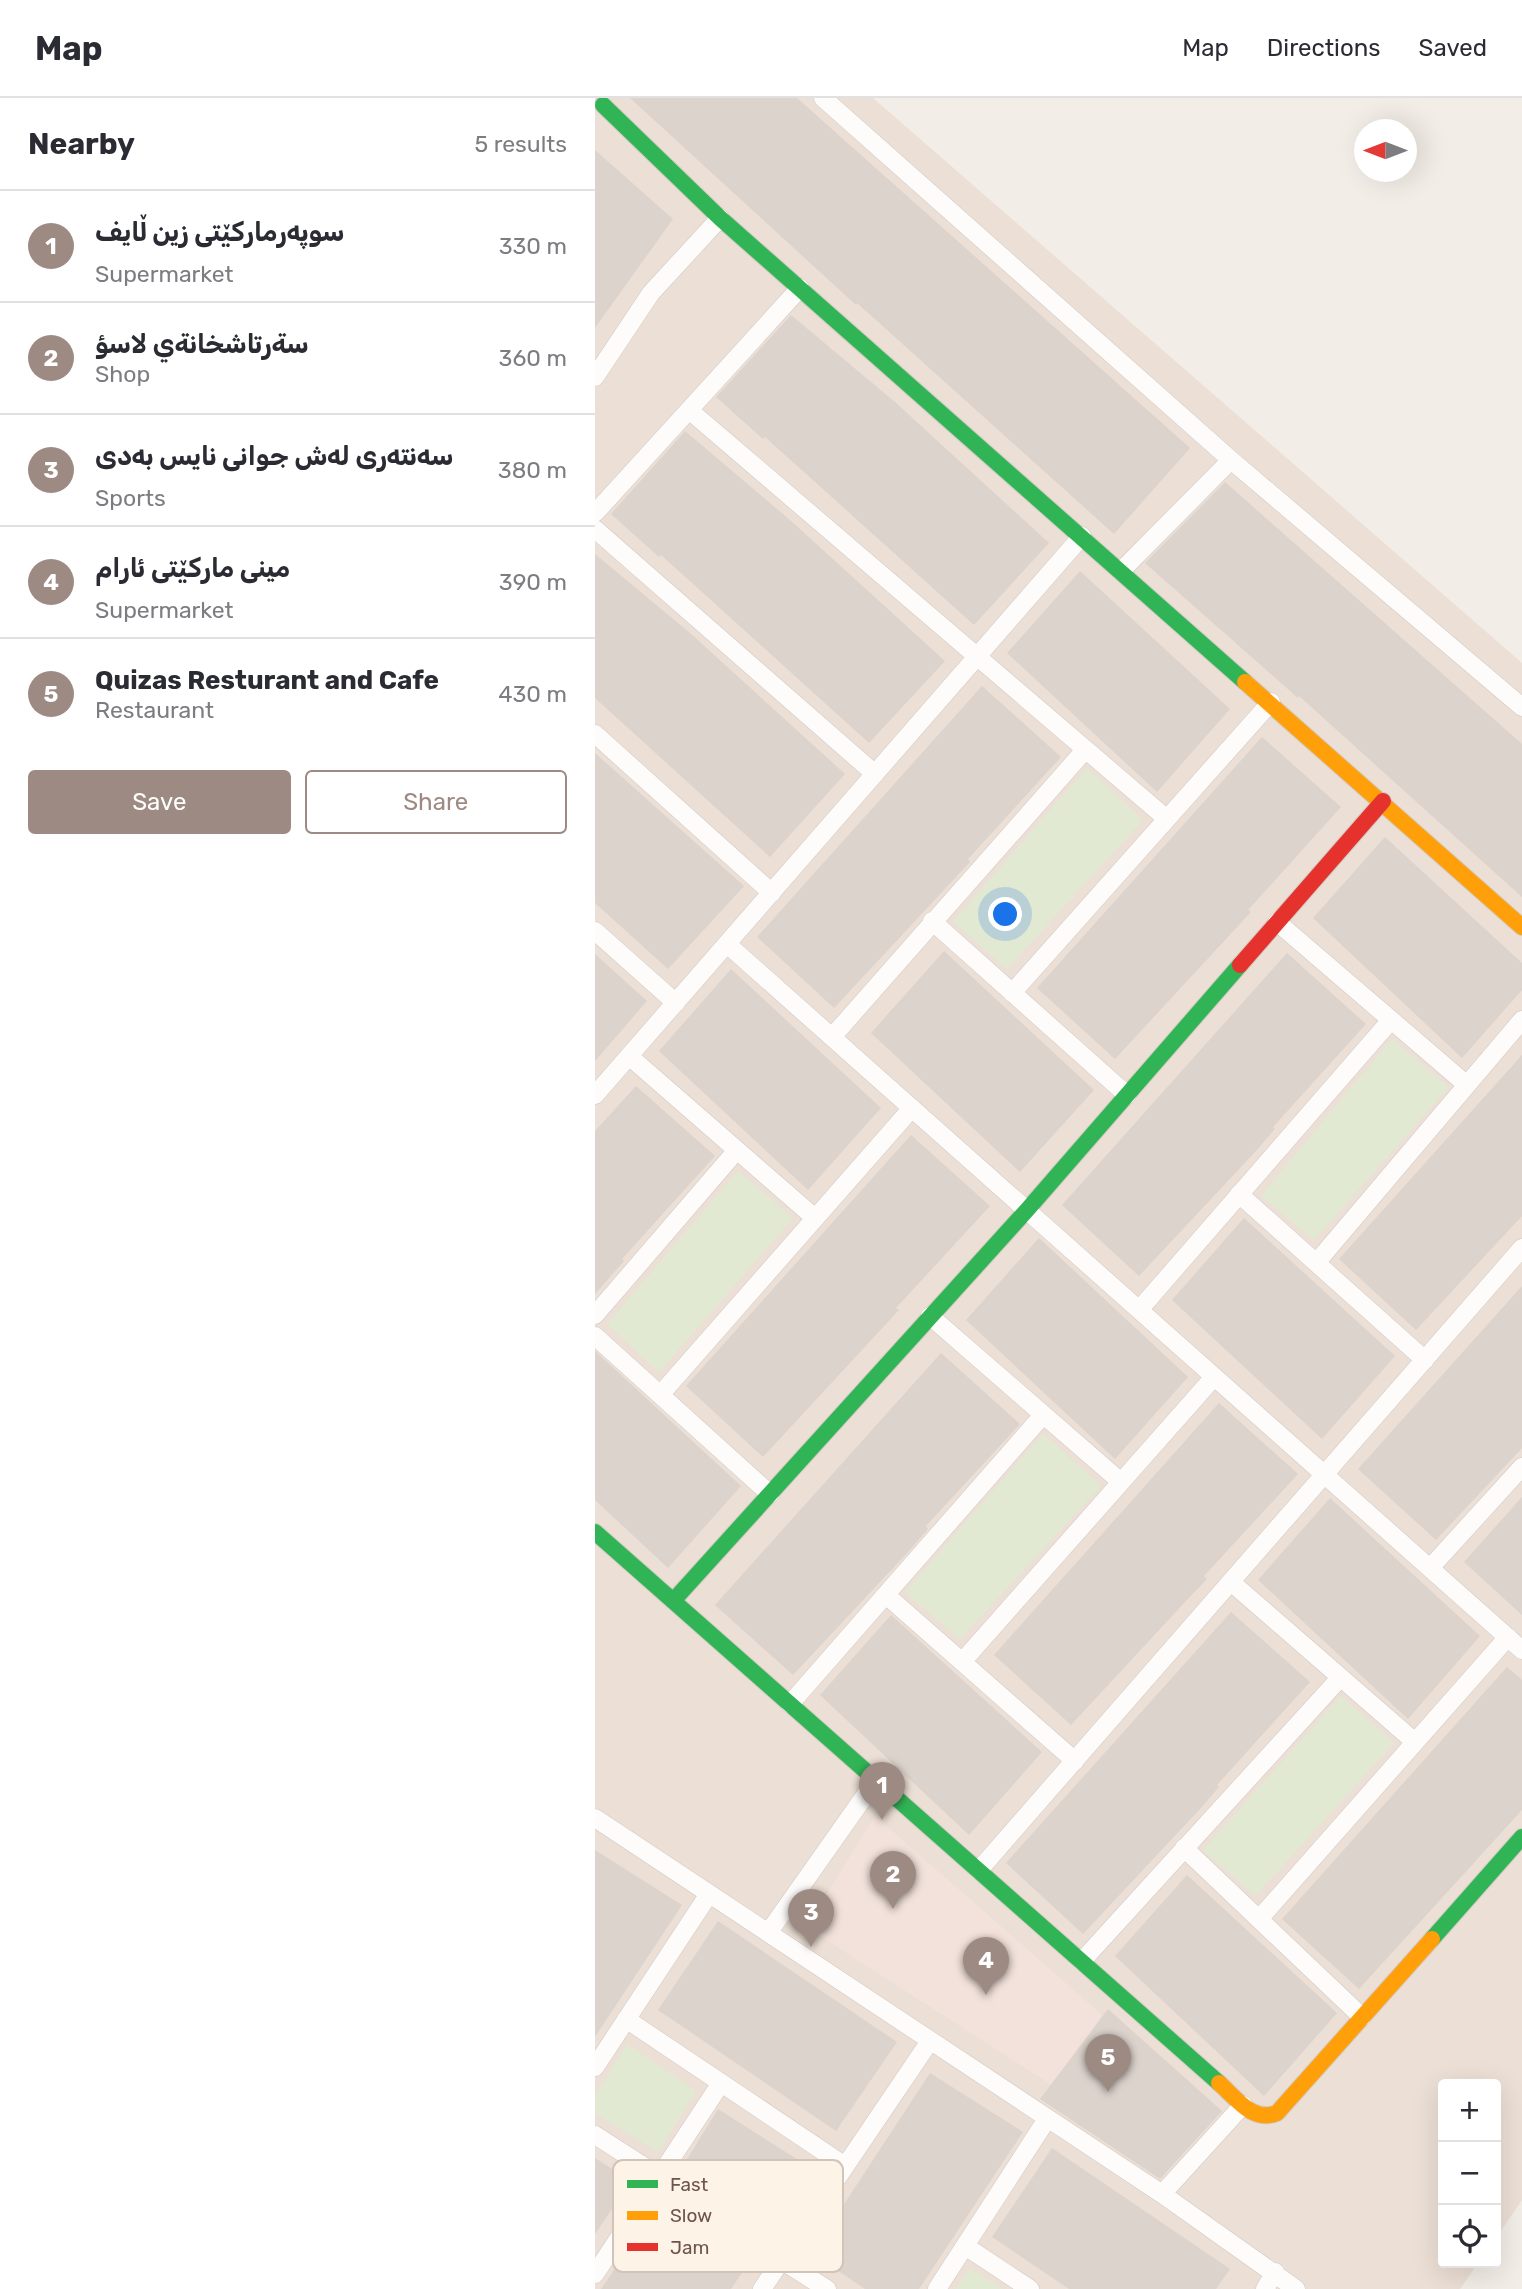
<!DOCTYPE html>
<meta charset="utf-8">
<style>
body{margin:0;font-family:Rubik,"Noto Sans Arabic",sans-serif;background:#f2f2f3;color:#2b2b33}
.controls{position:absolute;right:21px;bottom:21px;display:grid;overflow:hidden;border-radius:7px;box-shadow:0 7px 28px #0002}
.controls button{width:63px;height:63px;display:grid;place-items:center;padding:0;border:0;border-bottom:2px solid #e1e1e2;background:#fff;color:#2b2b33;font:35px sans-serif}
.compass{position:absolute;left:759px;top:21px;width:63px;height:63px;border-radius:50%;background:#fff;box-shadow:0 7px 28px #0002;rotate:270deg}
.you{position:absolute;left:411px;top:817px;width:24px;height:24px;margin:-18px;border:5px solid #fff;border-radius:50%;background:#1a73e8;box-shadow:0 0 0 10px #1a73e833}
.badge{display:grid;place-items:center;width:46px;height:46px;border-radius:50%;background:#9d8a82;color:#fff;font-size:23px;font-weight:700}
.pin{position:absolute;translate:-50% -58px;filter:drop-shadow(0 2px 4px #0008)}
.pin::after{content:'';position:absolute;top:37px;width:24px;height:21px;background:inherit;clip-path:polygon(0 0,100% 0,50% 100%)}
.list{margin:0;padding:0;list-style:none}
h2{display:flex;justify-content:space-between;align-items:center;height:91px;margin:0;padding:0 28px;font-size:30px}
h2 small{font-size:23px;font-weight:400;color:#7c7c81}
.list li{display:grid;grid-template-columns:46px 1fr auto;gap:21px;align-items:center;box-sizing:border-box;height:112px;padding:0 28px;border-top:2px solid #e1e1e2}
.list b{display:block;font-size:26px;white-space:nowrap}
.list p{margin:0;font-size:23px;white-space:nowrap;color:#7c7c81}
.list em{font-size:23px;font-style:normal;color:#7c7c81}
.actions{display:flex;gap:14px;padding:21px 28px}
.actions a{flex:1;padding:16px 0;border:2px solid #9d8a82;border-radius:7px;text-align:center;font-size:24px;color:#9d8a82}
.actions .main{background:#9d8a82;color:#fff}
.icon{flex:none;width:38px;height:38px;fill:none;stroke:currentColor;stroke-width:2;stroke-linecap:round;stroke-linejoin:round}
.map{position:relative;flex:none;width:927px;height:2191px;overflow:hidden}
header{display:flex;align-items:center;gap:42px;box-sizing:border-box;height:98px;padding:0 35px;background:#fff;border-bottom:2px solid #e1e1e2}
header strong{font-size:33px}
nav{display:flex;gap:38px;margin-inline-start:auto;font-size:24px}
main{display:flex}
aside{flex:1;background:#fff}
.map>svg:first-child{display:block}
.residential{fill:#ecdfd5}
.commercial{fill:#f3e2db}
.green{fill:#e1e9d3}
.building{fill:#dcd3cd}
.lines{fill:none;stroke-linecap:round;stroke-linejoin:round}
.street-casing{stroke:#d0c9c3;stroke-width:19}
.fast-casing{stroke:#d2cac4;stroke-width:18}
.slow-casing{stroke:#d2cac4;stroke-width:18}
.jam-casing{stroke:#d2cac4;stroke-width:18}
.street{stroke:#fdfcfb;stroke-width:18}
.fast{stroke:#30b455;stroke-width:16}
.slow{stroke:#ff9f0a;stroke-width:16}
.jam{stroke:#e5322d;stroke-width:16}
.key{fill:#fdf3e7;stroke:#d2c4b8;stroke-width:2}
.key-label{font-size:19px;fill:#6e554b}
</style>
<header>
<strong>Map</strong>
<nav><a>Map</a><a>Directions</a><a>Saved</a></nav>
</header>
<main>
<aside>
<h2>Nearby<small>5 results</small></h2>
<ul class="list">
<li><span class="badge">1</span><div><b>سوپەرماركێتی زین ڵایف</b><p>Supermarket</p></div><em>330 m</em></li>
<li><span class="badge">2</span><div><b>سةرتاشخانةي لاسؤ</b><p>Shop</p></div><em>360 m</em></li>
<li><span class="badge">3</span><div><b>سەنتەری لەش جوانی نایس بەدی</b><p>Sports</p></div><em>380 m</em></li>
<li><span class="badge">4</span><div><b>مينی ماركێتی ئارام</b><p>Supermarket</p></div><em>390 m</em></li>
<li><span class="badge">5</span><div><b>Quizas Resturant and Cafe</b><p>Restaurant</p></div><em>430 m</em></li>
</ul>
<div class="actions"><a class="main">Save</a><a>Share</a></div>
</aside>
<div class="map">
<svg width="927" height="2191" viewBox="0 0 927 2191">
<rect width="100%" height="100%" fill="#f3ede7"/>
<path class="residential" d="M0,0h278l649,565v1537l-26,38v-154h-53v179h35l-18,26h-865z"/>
<path class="commercial" d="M280,1718l227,199 -47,72 -249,-160z"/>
<path class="green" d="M492,670l56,52 -136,149 -54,-47z
M797,941l57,48 -135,153 -53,-44z
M143,1073l55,47 -134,154 -52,-48z
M448,1336l58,52 -141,153 -55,-47z
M746,1598l53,47 -139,153 -52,-46z
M32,1946l69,47 -38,61 -63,-39v-17z
M375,2170l32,21h-46z"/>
<path class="building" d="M35,0h167l393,350 -76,86 -257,-231 -1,2z
M0,52l78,69 -78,109z
M196,217l104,87 154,141 -75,82 -209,-188 -2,2 -47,-42z
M90,333l105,89 155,141 -76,82 -208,-188 -2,2 -48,-43z
M630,384l297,262v153l-223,-201 -1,2 -153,-135z
M0,456l95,79 155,141 -75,83 -175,-159z
M485,473l150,138 -73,83 -150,-139z
M387,588l79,71 -93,102 2,3 -136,146 -77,-71z
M667,639l79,70 -93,103 3,2 -136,147 -78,-71z
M0,655l149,133 -76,83 -73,-66z
M790,739l137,126v27l-60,68 -149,-140z
M349,853l150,139 -74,82 -149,-139z
M692,855l79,71 -93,103 2,2 -20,23 -116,124 -77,-71z
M0,856l52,47 -52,60z
M136,871l150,139 -73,82 -149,-139z
M927,957v161l-106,114 -77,-71z
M41,988l79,70 -93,103 2,2 -29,33v-163z
M316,1037l79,71 -94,102 3,2 -136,147 -77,-71z
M649,1120l151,138 -73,83 -150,-139z
M444,1140l149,139 -73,82 -149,-139z
M927,1188v162l-86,92 -78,-71z
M0,1253l146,135 -73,82 -73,-68z
M346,1255l79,71 -94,102 2,3 -20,23 -115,123 -78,-70z
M624,1305l79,71 -94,102 3,3 -21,22 -115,124 -77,-70z
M927,1399v118l-58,-53z
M735,1400l150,138 -72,83 -150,-139z
M636,1514l79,70 -93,103 2,2 -20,23 -116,124 -77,-71z
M296,1517l151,137 -73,83 -149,-140z
M912,1569l15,13v130l-163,179 -77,-70z
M0,1752l87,55 -87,132z
M592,1777l150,138 -73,83 -149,-140z
M123,1823l179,121 -61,89 -178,-121z
M513,1911l114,102 -62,68 -120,-80z
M335,1975l93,59 -104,157h-54l-53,-36z
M123,2011l93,59 -27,43 -53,78h-130l59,-86z
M457,2050l178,121 -14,20h-147l-77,-52z
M0,2060l36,23 -36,53z"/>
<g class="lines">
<defs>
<path id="street" d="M228,0l408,362 291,247
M0,279l56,-84 69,-75
M94,312l478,409
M0,415l205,-225
M0,431l280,245
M526,473l110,-111
M0,636l177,159
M337,823l195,174
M682,824l190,163
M0,833l81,72
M132,846l795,706
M417,895l259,-291
M237,939l253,-287
M34,958l186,162
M0,997l487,-559
M644,1096l186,166
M721,1165l206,-243
M544,1212l252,-290
M0,1217l142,-165
M335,1218l191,166
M0,1238l175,158
M65,1297l252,-287
M835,1470l92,-101
M636,1484l184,160
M291,1497l189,166
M367,1564l252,-285
M195,1606l253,-289
M0,1720l567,376 134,95
M589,1750l178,169
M384,1772l543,-622
M664,1821l249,-282
M173,1835l108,-153
M487,1863l258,-283
M31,1921l219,147
M0,1969l114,-173
M0,2037l64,41
M567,2096l81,-89
M370,2148l65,43
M186,2162l46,29
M0,2176l126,-191
M167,2191l168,-248
M342,2191l110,-170
M670,2191l10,-17"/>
<path id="fast" d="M8,7l117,113 525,464
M0,1434l624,551
M78,1503l354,-391 213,-245
M837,1841l90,-102"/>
<path id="slow" d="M650,584l277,245
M624,1985c18,16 34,40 58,30l155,-174"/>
<path id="jam" d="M645,867l143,-164"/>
</defs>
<use href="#street" class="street-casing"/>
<use href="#fast" class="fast-casing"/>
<use href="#slow" class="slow-casing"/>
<use href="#jam" class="jam-casing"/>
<use href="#street" class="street"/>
<use href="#fast" class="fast"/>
<use href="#slow" class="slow"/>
<use href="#jam" class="jam"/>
</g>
<rect x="18" y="2062" width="230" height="112" rx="10" class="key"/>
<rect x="32" y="2082" width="31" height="8" fill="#30b455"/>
<rect x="32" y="2113" width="31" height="9" fill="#ff9f0a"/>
<rect x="32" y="2145" width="31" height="8" fill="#e5322d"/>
<g class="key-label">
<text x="75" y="2093">Fast</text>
<text x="75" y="2124">Slow</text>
<text x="75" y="2156">Jam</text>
</g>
</svg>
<div class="controls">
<button>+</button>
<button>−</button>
<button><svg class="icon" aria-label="locate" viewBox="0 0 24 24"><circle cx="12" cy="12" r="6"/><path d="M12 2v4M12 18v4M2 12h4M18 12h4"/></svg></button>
</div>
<svg class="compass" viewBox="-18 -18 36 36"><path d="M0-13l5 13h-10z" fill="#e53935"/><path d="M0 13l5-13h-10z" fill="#7c7c81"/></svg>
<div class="you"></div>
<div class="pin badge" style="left:287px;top:1722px">1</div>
<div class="pin badge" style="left:298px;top:1811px">2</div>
<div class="pin badge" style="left:216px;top:1849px">3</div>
<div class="pin badge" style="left:391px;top:1897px">4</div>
<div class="pin badge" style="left:513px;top:1994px">5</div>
</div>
</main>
